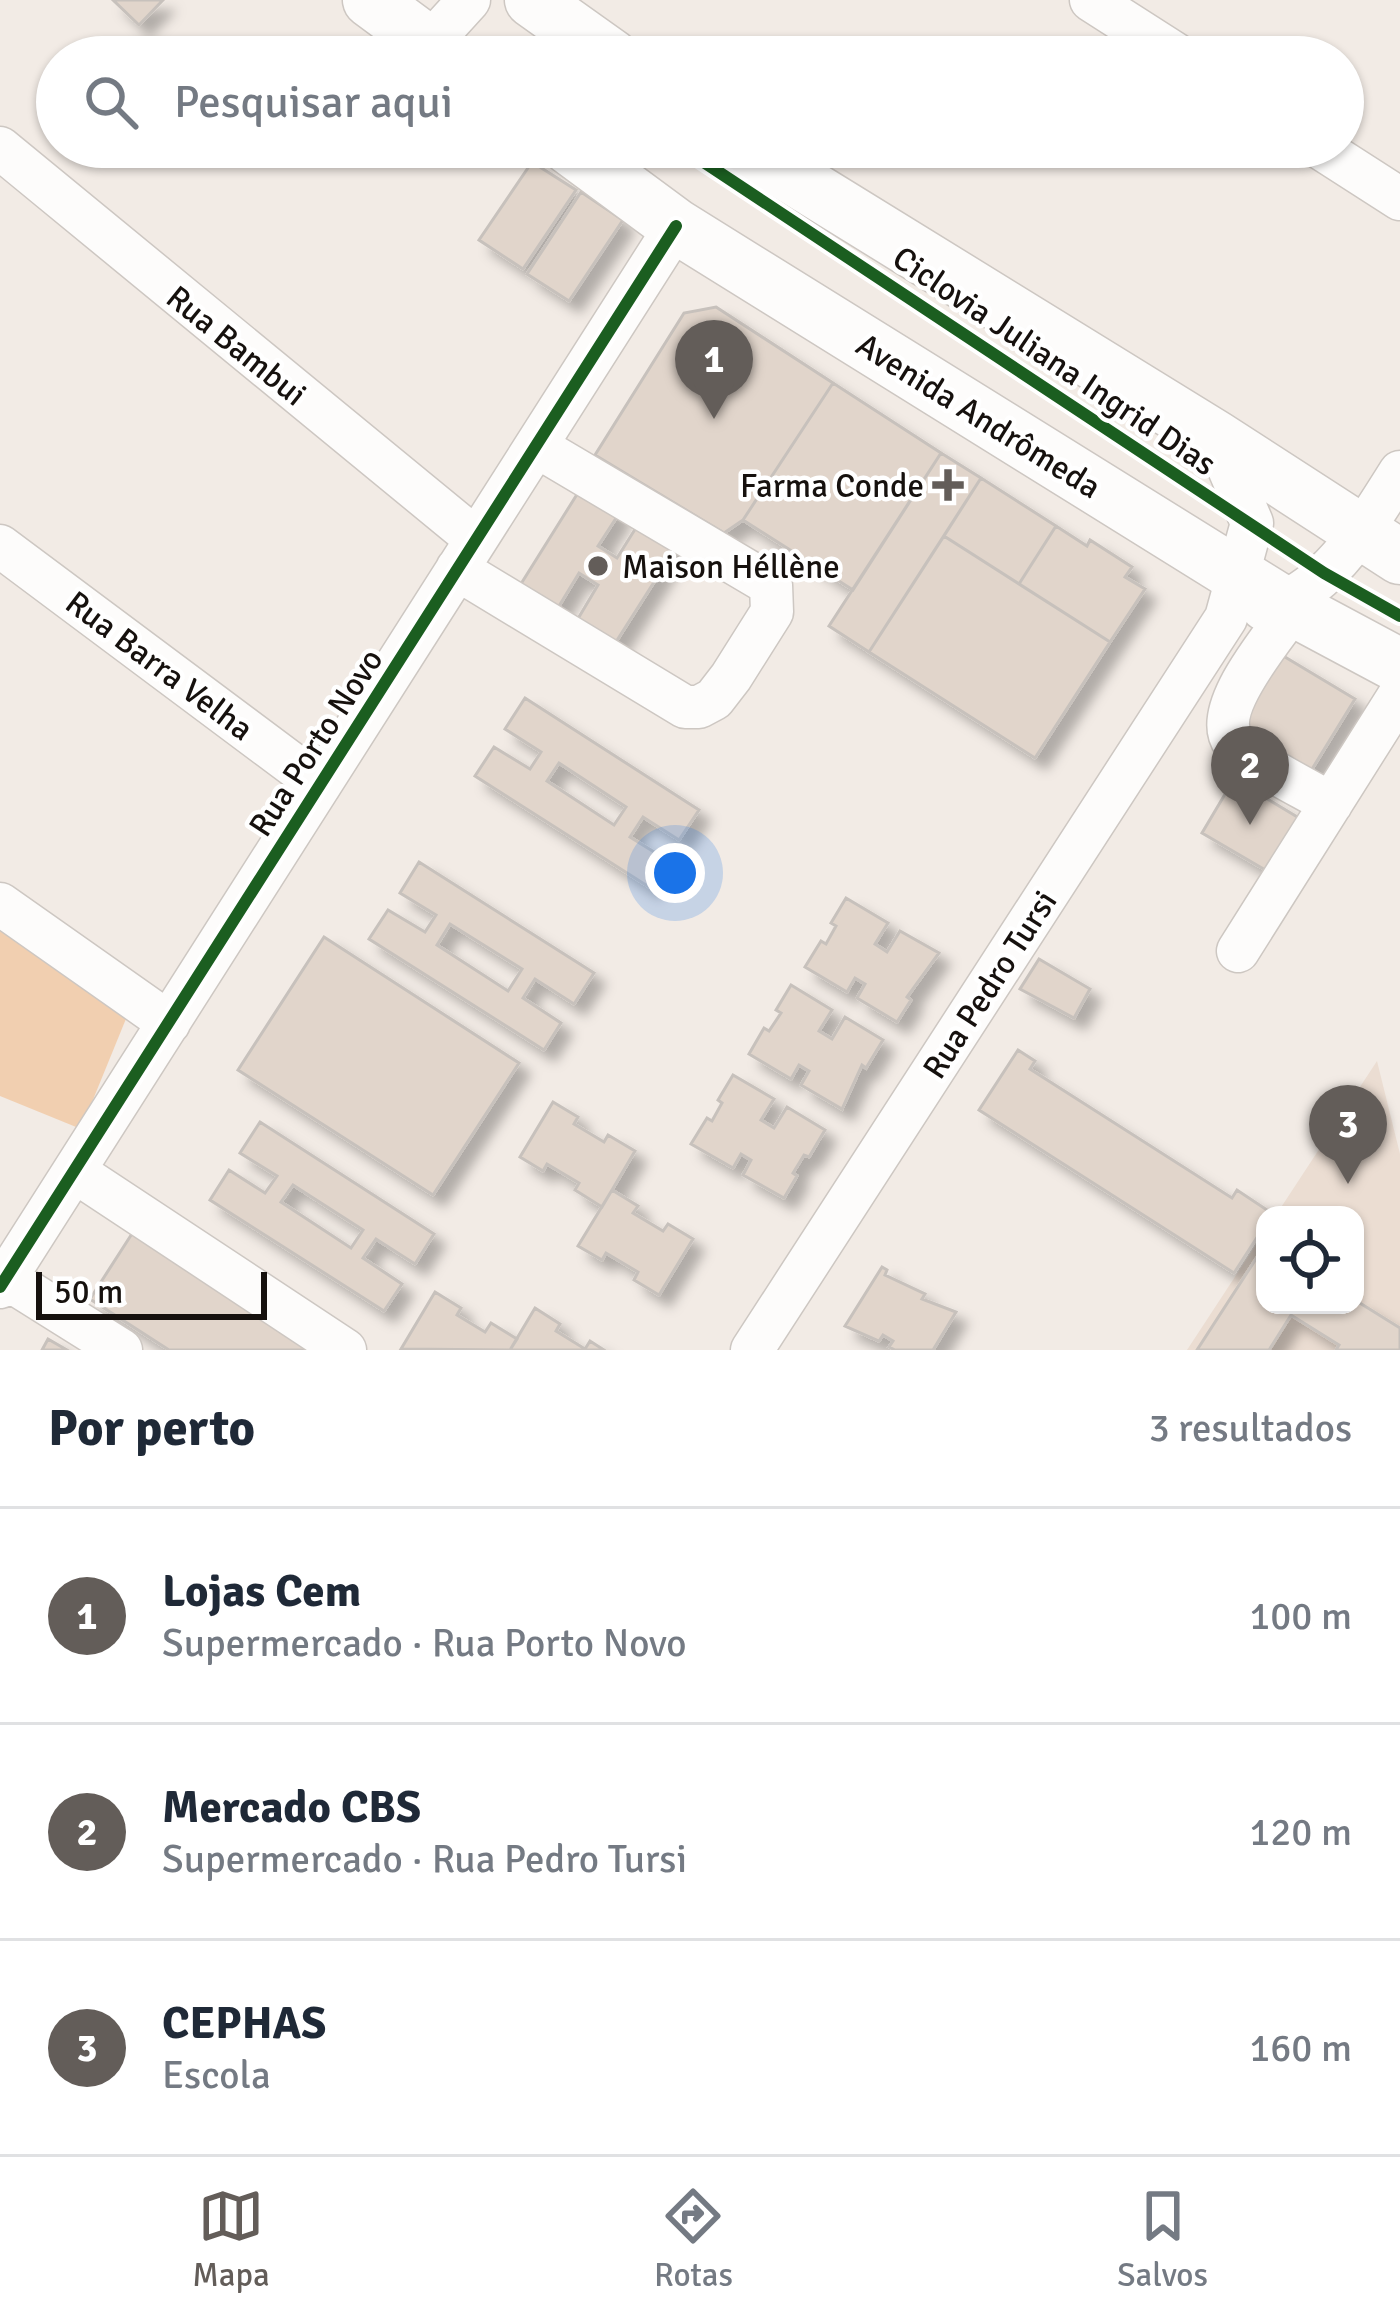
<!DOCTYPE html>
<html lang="pt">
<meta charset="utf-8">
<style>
body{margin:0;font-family:Signika,sans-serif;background:#f6f6f7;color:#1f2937}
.controls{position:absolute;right:36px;bottom:36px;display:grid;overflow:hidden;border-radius:24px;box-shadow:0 3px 9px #0004}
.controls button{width:108px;height:108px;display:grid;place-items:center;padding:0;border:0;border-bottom:3px solid #e0e1e3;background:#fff;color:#1f2937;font:60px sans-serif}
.scale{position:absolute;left:36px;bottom:30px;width:231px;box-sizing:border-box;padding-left:12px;border:6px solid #16110e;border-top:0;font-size:33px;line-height:42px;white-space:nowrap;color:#16110e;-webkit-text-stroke:9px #fff;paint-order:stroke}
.you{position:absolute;left:675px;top:873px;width:42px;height:42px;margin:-30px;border:9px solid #fff;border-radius:50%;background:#1a73e8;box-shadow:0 0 0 18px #1a73e833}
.badge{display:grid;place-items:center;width:78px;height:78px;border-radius:50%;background:#635d59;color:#fff;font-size:39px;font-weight:700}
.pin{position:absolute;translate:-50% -99px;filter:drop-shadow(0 3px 6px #0008)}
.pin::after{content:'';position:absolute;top:63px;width:42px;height:36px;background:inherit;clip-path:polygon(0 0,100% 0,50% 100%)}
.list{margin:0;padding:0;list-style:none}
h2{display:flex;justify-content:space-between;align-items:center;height:156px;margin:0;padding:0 48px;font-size:51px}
h2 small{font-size:39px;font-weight:400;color:#747a83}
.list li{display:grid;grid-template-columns:78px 1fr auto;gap:36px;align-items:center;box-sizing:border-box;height:216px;padding:0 48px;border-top:3px solid #e0e1e3}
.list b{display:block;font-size:45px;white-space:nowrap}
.list p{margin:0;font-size:39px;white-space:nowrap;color:#747a83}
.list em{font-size:39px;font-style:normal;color:#747a83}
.icon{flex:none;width:66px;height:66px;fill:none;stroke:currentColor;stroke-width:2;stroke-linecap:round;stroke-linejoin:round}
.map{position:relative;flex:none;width:1400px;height:1350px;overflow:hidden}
.search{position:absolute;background:#fff;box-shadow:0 3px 9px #0004;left:36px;right:36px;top:36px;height:132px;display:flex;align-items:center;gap:30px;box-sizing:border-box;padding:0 42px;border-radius:66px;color:#747a83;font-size:45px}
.sheet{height:804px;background:#fff}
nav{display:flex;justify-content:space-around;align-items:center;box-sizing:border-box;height:168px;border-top:3px solid #e0e1e3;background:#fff;font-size:33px;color:#747a83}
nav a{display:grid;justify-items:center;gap:6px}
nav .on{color:#635d59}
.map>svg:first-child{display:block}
.built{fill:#ebddd2}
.green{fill:#f1cfb0}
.building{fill:#e1d5cb;stroke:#c7c1bc;stroke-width:3;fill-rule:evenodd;filter:url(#shadow)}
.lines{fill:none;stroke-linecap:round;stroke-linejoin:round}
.minor-casing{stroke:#cdc7c2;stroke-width:45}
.major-casing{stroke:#cdc7c2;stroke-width:57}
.minor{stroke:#fdfcfb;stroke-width:42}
.major{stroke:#fdfcfb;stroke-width:54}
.cycleway-casing{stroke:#fff;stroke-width:20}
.cycleway{stroke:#1b5e20;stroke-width:12}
.poi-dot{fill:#635d59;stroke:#fff;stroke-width:4.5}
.labels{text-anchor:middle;stroke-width:9;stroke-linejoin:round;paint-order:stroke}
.street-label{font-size:33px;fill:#16110e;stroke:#fff}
.poi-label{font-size:33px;fill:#16110e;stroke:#fff;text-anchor:end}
</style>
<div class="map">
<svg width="1400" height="1350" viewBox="0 0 1400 1350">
<defs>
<filter id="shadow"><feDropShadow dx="11" dy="11" stdDeviation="6" flood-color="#0004"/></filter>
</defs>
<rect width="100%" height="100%" fill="#f2ebe5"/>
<path class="built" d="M1377,1061l23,93v196h-213l78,-119v74h90v-90h-79z"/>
<path class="green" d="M0,922l130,87 -49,120 -81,-33z"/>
<path class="building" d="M113,0h50l-24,25z
M532,162l44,28 -53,79 -44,-29z
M581,192l42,28 -54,81 -42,-27z
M716,307l117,76 -90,137 -19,13 -129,-78 89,-142z
M833,383l108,70 -88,137 -110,-70z
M941,453l40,25 -112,174 -40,-26z
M981,478l75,48 -37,58 -75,-48z
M581,488l39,24 -22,34 19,12 22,-35 38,23 -63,99 -38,-23 22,-37 -19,-12 -23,38 -37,-24z
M1056,526l31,20 3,-6 42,27 -7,10 20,12 -35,53 -91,-58z
M944,536l166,106 -75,116 -166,-106z
M1280,654l75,45 -46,75 -75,-46z
M525,698l174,112 -20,30 -36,-23 -13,20 37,23 -18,27 -174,-111 19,-29 36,22 11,-17 -36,-23zM559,763l67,44 -12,18 -67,-44z
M1234,779l65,39 -32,53 -65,-38z
M419,862l175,111 -20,31 -39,-25 -12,19 38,25 -17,27 -175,-111 19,-29 37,22 11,-17 -36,-22zM450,924l72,45 -14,22 -71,-46z
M846,898l42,25 -13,21 12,8 13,-21 39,22 -32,44 4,3 -14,22 -40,-24 8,-14 -10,-6 -8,14 -42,-25 16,-26 5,3 10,-18 -5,-3z
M324,937l195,126 -86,132 -195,-125z
M1039,959l51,30 -16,29 -54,-29z
M791,985l41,25 -13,21 13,8 13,-22 38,23 -17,28 -4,-3 -20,44 -41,-24 8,-14 -10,-6 -8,14 -42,-25 15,-26 5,3 12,-18 -5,-3z
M1018,1050l17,11 -5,8 202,129 5,-8 36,24 -8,1v10l-31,48 -255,-163z
M733,1075l41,24 -13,21 13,8 13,-21 38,23 -16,27 -5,-2 -11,18 4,3 -13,22 -41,-23 8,-15 -10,-6 -8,14 -42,-24 16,-26 5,3 10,-18 -4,-3z
M553,1102l25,15 -4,7 30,18 4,-7 27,16 -33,56 -27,-17 4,-7 -32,-19 -4,7 -23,-14z
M260,1122l174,112 -19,30 -39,-25 -13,19 39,26 -18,27 -174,-111 19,-30 36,23 12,-17 -37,-23zM293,1185l70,45 -12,18 -70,-46z
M612,1190l26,16 -5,7 30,18 5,-7 25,15 -34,56 -25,-15 4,-8 -32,-19 -4,7 -24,-14z
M135,1229l189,121h-155l-79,-51z
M1265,1245v60h90v-5l45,28v22h-64l3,-5 -48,-30 -22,35h-72z
M882,1267l5,3 -2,5 40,19 -3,5 34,13 -23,38h-38l-6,-3 4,-6 -10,-6 -4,6 -34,-15z
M435,1292l26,16 -4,7 28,17 6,-9 26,16 -7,11 -109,-1z
M535,1308l25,16 -4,7 29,18 5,-8 14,9h-94z
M48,1339l19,11h-25z"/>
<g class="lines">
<defs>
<path id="minor" d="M1091,0l89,57
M429,44l40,-44
M1319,147l81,52
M0,148l476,391
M0,546l320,239
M457,569l228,138h14l15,-8 17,-22 41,-65 -1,-27 -235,-139
M1263,609c64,-15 104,-85 137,-137
M1293,609c-19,28 -84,101 -59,134 14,18 75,47 97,61
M0,904l169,119
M1238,951l162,-257
M74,1171l271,179
M6,1278l115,72
M0,1287l676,-1061
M752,1350l474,-732 26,-95 -36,-85"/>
<path id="major" d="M370,0l77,57
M532,0l80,57
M569,147l107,79 608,378 116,62
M744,147l472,291 184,119"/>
</defs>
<use href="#minor" class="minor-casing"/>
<use href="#major" class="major-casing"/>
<use href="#minor" class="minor"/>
<use href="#major" class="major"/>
<defs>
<path id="cycleway" d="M681,147l643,426 76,43
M0,1287l676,-1061"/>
</defs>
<use href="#cycleway" class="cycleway-casing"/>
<use href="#cycleway" class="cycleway"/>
</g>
<g class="poi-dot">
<path d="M942 467h12v12h12v12h-12v12h-12v-12h-12v-12h12z"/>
<circle cx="598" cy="566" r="12"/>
</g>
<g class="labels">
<g class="street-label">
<text transform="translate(237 345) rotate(39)" y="12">Rua Bambui</text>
<text transform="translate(1055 360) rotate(34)" y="12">Ciclovia Juliana Ingrid Dias</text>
<text transform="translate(979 415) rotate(32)" y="12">Avenida Andrômeda</text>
<text transform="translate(160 665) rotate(37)" y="12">Rua Barra Velha</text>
<text transform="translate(315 742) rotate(-57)" y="12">Rua Porto Novo</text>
<text transform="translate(989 984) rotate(-57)" y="12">Rua Pedro Tursi</text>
</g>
<g class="poi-label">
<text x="924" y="497">Farma Conde</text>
<text x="622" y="578" text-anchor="start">Maison Héllène</text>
</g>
</g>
</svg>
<div class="controls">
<button><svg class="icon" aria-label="locate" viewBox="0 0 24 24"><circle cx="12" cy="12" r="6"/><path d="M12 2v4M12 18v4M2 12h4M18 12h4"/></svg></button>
</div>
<div class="scale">50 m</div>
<div class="you"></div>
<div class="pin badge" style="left:714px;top:419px">1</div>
<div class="pin badge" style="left:1250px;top:825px">2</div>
<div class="pin badge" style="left:1348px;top:1184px">3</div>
<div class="search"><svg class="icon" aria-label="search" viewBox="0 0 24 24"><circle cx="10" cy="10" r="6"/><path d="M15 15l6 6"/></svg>Pesquisar aqui</div>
</div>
<section class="sheet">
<h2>Por perto<small>3 resultados</small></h2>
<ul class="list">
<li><span class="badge">1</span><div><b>Lojas Cem</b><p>Supermercado · Rua Porto Novo</p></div><em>100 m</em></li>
<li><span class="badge">2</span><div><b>Mercado CBS</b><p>Supermercado · Rua Pedro Tursi</p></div><em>120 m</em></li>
<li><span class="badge">3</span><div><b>CEPHAS</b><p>Escola</p></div><em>160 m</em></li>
</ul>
</section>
<nav>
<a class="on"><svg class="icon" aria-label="map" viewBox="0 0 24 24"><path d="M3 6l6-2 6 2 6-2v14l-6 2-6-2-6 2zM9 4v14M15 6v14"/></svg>Mapa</a>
<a><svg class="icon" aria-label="directions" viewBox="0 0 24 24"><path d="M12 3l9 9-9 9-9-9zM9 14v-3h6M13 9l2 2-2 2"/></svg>Rotas</a>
<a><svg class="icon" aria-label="saved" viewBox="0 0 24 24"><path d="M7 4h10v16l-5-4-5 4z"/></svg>Salvos</a>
</nav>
